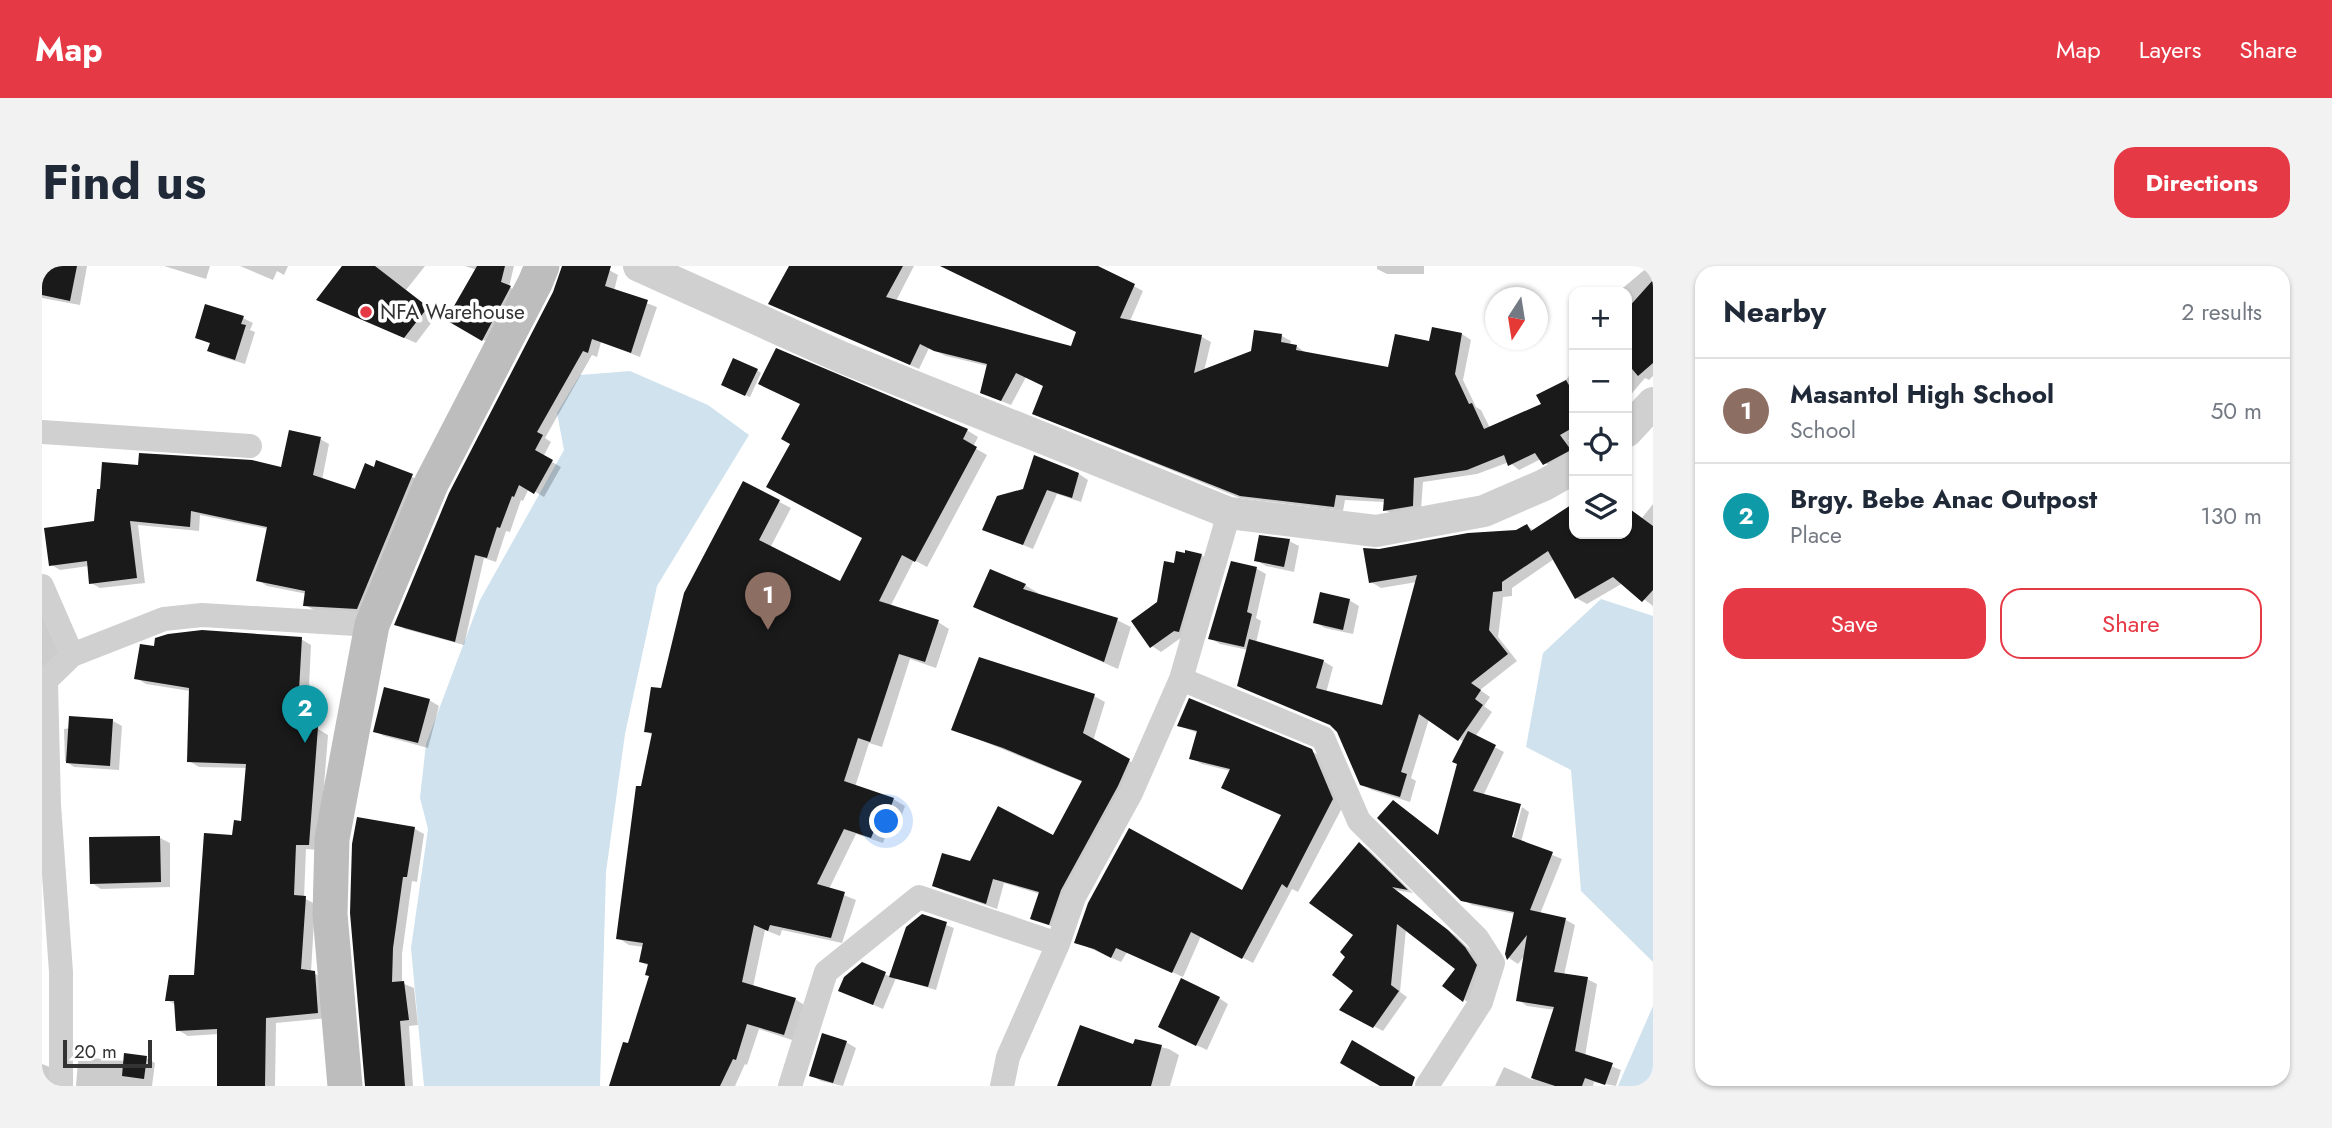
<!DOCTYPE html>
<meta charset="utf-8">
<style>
body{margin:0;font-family:Jost,sans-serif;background:#f2f2f3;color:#1f2937}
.controls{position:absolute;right:21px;top:21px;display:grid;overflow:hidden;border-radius:14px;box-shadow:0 2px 5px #0004}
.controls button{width:63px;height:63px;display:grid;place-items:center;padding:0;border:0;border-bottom:2px solid #e0e1e3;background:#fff;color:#1f2937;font:35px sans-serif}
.compass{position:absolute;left:1443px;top:21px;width:63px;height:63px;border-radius:50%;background:#fff;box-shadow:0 2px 5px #0004;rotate:192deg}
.scale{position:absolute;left:21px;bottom:18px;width:89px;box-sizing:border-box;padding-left:7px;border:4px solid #333;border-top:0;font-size:19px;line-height:24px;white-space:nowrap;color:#333;-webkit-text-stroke:5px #fff;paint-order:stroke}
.you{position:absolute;left:845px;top:556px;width:24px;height:24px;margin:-18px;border:5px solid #fff;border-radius:50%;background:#1a73e8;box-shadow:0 0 0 10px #1a73e833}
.badge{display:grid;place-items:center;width:46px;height:46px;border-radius:50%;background:#e63946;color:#fff;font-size:23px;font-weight:700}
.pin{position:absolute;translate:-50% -58px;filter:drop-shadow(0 2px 4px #0008)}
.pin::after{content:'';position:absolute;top:37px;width:24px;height:21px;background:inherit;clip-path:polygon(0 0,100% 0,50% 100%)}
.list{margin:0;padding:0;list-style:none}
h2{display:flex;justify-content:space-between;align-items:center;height:91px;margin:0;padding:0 28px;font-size:30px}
h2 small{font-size:23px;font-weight:400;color:#747a83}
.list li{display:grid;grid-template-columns:46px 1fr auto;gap:21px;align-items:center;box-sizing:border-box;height:105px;padding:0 28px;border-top:2px solid #e0e1e3}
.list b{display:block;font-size:26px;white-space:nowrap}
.list p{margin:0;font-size:23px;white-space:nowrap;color:#747a83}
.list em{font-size:23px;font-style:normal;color:#747a83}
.actions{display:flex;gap:14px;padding:21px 28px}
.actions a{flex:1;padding:16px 0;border:2px solid #e63946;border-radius:21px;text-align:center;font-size:24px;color:#e63946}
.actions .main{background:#e63946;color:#fff}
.icon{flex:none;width:38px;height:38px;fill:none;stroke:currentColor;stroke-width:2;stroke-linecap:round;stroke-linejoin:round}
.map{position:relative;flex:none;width:1611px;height:820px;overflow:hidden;border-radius:21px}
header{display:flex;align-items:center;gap:42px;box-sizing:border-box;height:98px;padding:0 35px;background:#e63946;color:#fff}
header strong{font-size:33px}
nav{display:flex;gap:38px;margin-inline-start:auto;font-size:24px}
.intro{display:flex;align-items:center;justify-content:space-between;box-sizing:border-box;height:168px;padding:0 42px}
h1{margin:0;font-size:49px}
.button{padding:18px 32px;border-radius:21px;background:#e63946;color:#fff;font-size:24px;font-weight:700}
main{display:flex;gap:42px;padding:0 42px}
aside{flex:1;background:#fff;border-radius:21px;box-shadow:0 2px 5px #0004}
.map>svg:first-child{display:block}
.water{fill:#cfe2ee}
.shadow{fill:#0003}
.building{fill:#1a1a1a}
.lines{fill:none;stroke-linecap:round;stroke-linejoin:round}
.minor{stroke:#d0d0d0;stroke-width:24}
.tertiary{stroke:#d0d0d0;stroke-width:32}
.secondary{stroke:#bdbdbd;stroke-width:35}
.poi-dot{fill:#e63946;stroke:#fff;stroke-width:2.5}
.labels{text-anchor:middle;stroke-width:7;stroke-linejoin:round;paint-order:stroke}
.poi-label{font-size:21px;fill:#333;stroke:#fff;text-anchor:start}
</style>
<header>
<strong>Map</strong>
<nav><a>Map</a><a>Layers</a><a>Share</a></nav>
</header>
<div class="intro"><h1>Find us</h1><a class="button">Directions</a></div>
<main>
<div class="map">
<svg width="1611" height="820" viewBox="0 0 1611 820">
<rect width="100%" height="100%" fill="#fff"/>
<path class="water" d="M588,105l78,34 41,30 -92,151 -32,148 -19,138 -6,214h-176l-13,-138 17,-119 -8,-31 6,-54 54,-144 84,-150 -7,-37 23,-38z
M1559,333l52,17v346l-72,-71 -10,-121 -45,-23 17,-94z
M1611,740v80h-35z"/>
<path class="shadow" d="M0,0h45l-7,39 -38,-7z
M122,0h46l-4,13z
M198,0h48l-4,9 -7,-4 -4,9z
M303,0h80l-19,24 32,24 -22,29 -86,-38z
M423,0h49l-5,21 9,5 -27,52 -43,-24 29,-50z
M521,0h33l13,4 9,5 -4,16 43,16 -17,50 -39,-15 -4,15 -5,-2 -47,83 6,4 -8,15 18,10 -17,30 -15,-9 -6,13 -2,-1 -11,32 -4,-1 -10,31 -12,-4 -20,87 -59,-16 -9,-5 159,-331z
M749,0h123l-18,35 176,47 6,-16 -91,-66h109l47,25 -13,30 72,16 9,5 -7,29 49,-19 29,-16 9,5 -1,4 6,1 9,6v2l84,15 42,-26 31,-9 9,6 -8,40 13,27 5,3 9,18 53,-24 31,-33v66l-6,3 6,9v9l-21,11 -12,-10 -22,11 -10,-8 -32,12 -54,8 -2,28 -27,5 -9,-5v-8l-40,-2 -2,11 -103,-13 -197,-80 2,-32 -19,-9 -15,28 -20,-8 -3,-31 -42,-10 -17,-8 -10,21 -140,-61z
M1335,0h47v8h-37l-10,-5z
M1607,0h4v110l-4,4 -4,-2 -18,21v-74l3,-3 -3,-4v-26h-9z
M201,52l10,5 -3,7 5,2 -10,32 -26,-8 -10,-5 2,-7 -14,-7z
M715,104l4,3 -11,24 -22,-10z
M918,160l18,11 -5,10 14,8 -60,112 -13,-7 -24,47 48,15 11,7 -13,39 -26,-9 -28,88 -13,-4 -14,44 38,12 12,7 -10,28 -8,-3 -4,12 -27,-9 -27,55 27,11 -14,43 -60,-13 -2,6 -15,-6 -12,57 42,12 11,7 -11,35 -36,-12 -12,36 -2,-1 -10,22h-122l16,-41 22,-69 -2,-10 -8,-4 3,-15 -15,-2 -11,-7 36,-202 -8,-5 97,-248 48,25 -21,40 71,36z
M278,173l9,5 -7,36 34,11 19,-22 2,-6 45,18 -56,132 -52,-3 -9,-5 2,-11 -40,-8 -9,-6 10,-51 -68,-14 -1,16 -61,-6 7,58 -45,5 -9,-5 -2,-17 -29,4 -10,-6 46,-41 44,-56 143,2z
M1037,208l9,6 -7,22 -24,-8 -24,55 -48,-19 13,-33z
M1611,238v102l-30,-23 -36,21 -11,-6 -22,-39 -42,29v8l-9,1 -5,40 19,24 -37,29 10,7 -6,9 8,6 -17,25 29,15 -21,44 25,49 3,1 11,-39 7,5 -8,30 41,17 -22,55 26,6 9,5 -11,50 23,4 10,5 -12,72 36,14 -5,16 -22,-4 -1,4h-98l9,-19 29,13 22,-70 -28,-4 -9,-6 8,-46 -8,10 -9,-6 -2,-4 8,-40 -43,-9 -10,-6 -69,-97 47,34 24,-94 -35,-23 -18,59 5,3 -6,21 -38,-12 -11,-6 -23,-53 -4,-5 -95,-41 9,-35 -28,-6 -10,-6 22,-75 25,6 9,5 -10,44 5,3 -5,22 67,18 10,6 -7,26 57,15 34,-126 -36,6 -10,-6 8,-31 138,-20 10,-5 8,5 37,-25 2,2v26h53v-27l15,11z
M1247,275l10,5 -5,26 -28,-6 -10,-6z
M1159,289l10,6 -26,74 -24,17 -9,-6 6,-43 17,-38z
M983,319l13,8 -1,2 80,25 14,7 -13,42 -142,-63z
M1307,334l10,6 -6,28 -28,-6 -10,-6z
M0,339l22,53 -22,12z
M259,373l10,6 -4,84h11l10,6 -9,115 -13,-1 -2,49 11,6 -4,68 13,6 4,40 -52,5 -1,63h-56v-52l-31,2 -10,-6 -2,-25 -9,-5 29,-23 38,-140 8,-15 6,-54 -49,-1 -10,-6 1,-70 -44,-7 -10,-6 20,-30z
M1052,430l11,6 -12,39 47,26 -80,163 -28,-12 8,-24 -36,-11 -7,26 -52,-18 -11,-6 37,-22 83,-25 29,-56 -130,-53z
M387,434l10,6 -11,42 -44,-12 -9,-5z
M71,455l9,5 -3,44 -45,-3 -9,-6 -1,-32z
M1137,460l132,25 11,6 21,49 -45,86 -6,-3 -39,74 -52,-27 -18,41 -56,-25 -6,10 -45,-20 167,-50 40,-77 -52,-44 -29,-7 -11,-6 7,-25z
M373,563l9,5 -7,48 -5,-1 -10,73v29l12,5 4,37 -9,1 4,60h-47l-14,-173z
M118,572l10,5v44l-69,2 -9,-6z
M1317,578l9,5 45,44 -18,-3 62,47 18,18 10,17 -12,34 -29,-21 14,-16 -52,-40 -6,63 7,5 -24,34 -41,-22 13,-19 -7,-34 7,-21z
M880,650l32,12 -18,62 -40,-12 -13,31 -33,-14 12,-31 29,13z
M1177,732l9,6 -21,46 -38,-18z
M1094,775l33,8 10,6 -9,31h-107l72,-39z
M804,776l10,6 -13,38 -22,-5 -10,-6z
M50,792l33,3 21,-3 9,5 -3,23h-76l2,-25h13z
M0,798l13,5 1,17h-14z"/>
<path class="building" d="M0,0h35l-7,35 -28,-6z
M300,0h33l53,41 -24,31 -88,-38z
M435,0h28l-4,16 10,4 -29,55 -36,-21z
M520,0h49l-6,20 43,14 -17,53 -39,-14 -4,14 -5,-2 -46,81 6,3 -8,15 18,10 -19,34 -15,-9 -5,12 -2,-1 -12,32 -3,-1 -10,31 -12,-3 -20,87 -61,-17 55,-132 104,-201z
M747,0h114l-17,31 185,49 5,-14 -136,-66h158l37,18 -15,34 82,17 -8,38 57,-22 3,-21 28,4 -1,8 16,3 -1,5 92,17 7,-33 34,7 3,-14 30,6 -7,41 14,30 3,-1 12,26 57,-25 -5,-9 30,-15 8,14v33l-14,8 11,15 -28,15 -8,-12 -27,13 -4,-11 -37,15 -53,8 -1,28 -30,5 1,-12 -48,-4 -2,12 -94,-11 -208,-82 11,-28 -27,-13 -15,28 -21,-8 7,-29 -53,-13 -14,-7 -10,21 -142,-61z
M1611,14v83l-15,13 -11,-13v-54z
M163,38l39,12 -3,8 5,1 -11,35 -28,-9 3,-8 -15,-5z
M734,82l192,81 -5,10 14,8 -62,115 -13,-7 -23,46 60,19 -14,42 -26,-8 -29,88 -12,-4 -14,43 50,17 -11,31 -7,-3 -5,12 -27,-9 -27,55 28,8 -14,46 -61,-13 -2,6 -14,-6 -12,57 54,16 -12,37 -37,-11 -11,36 -3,-1 -13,27h-111l14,-44 5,1 21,-67 -4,-1 3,-11 -9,-2 4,-19 -27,-4 20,-153h5l11,-53 -8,-1 7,-45 10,1 23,-95 59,-112 37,19 -21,40 81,41 22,-43 -96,-51 24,-43 -9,-5 19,-35 -42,-20z
M691,92l25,11 -13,27 -24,-11z
M247,164l32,7 -8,38 42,14 10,-26 9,4 2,-7 37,14 -56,135 -54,-3 2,-15 -49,-10 11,-54 -76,-16 -1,16 -60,-6 7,57 -48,6 -2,-23 -38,5 -5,-38 50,-7 3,-32h3l2,-27 36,3 1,-12 113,7 29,7z
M992,189l45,18 -7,25 -25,-8 -24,55 -41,-15 15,-34 26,-7z
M1532,237v31h53v-27l26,19v64l-11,12 -29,-25 -38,22 -27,-48 -46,31v9l-9,1 -4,38 19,24 -37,29 10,7 -6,9 8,6 -25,36 -39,-27 -18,58 6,2 -7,23 -40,-12 -23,-53 -7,-7 -93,-39 12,-47 75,21 -8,28 66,17 35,-130 -48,8 -6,-35 16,1 89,-16 48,-3 11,-6 4,7z
M1217,269l31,4 -6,28 -30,-6z
M1143,284l17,4 -23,78 -5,-1 -24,17 -19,-27 26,-19 7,-41 10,2 2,-12 9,2z
M1189,295l26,6 -10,45 5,2 -8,33 -36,-8z
M948,303l36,15 -3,5 95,29 -14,44 -131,-55z
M1278,326l30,7 -7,31 -30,-7z
M160,364l100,7 -5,89 21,1 -9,118h-13l-2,50 12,1 -5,73 14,2 3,42 -52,5 -1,68h-48v-57l-41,2 -2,-30h-9l4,-26h25l10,-142 28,2 2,-15 7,1 5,-57 -59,-2 2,-74 -55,-9 6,-35 14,2 1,-8 13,-4z
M937,391l116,37 -12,39 47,26 -12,27 -57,104 -12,35 -19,-6 9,-27 -46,-13 -7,25 -54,-18 10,-33 28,8 28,-55 55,29 29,-54 -79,-33 -52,-18z
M342,421l46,12 -12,44 -45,-11z
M1147,432l123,51 21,50 -46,89 -5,-4 -40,75 -51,-27 -19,41 -56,-25 -5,10 -17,-9 -20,-6 14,-40 41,-75 113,62 39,-75 -60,-27 9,-19 -41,-10 8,-28 -20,-5z
M27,450l44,3 -3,47 -44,-3z
M1426,465l28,14 -23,46 48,13 -9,33 41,15 -23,58 36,8 -12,54 34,5 -13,74 38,12 -8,22 -20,-7 -3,8h-27l-24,-8 23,-71 -38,-6 11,-66 -20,25 -2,-6 9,-42 -53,-11 -84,-83 16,-18 45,35 19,-71 -5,-2z
M315,551l58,10 -8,50h-4l-10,71 -1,34 12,-1 5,39 -9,1 5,65h-40l-15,-173 2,-69z
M118,570l1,46 -71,2 -1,-47z
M1317,576l49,48 -16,-3 56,43 17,17 12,18 -14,37 -21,-16 13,-17 -58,-45 -6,61 8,6 -26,37 -34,-18 14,-19 -21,-16 13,-18 -5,-5 13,-17 -44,-32z
M880,648l25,8 -19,65 -39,-10 17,-50z
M820,696l24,10 -13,33 -35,-14 6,-14z
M1139,712l39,19 -24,49 -38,-19z
M1038,759l53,19 2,-5 27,6 -11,41h-94z
M780,767l25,8 -14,42 -24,-7z
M1310,774l63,37 -3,9h-32l-40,-23z
M82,787l23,3 -3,23 -22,-3z"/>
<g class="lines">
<path class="minor" d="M0,166l208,14
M0,320l30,69
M1139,413l142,59 36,83 118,117 16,25 -12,39 -54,84
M4,416l3,123 12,167v114
M0,418l30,-29 92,-36 38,-4 170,10
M748,820l36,-114 93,-75 139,47
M960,820l6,-29 50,-113 16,-47 57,-104 50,-114 48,-166"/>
<path class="tertiary" d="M597,0l202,91 388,156 147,18 108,-20 60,-26 30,-17
M1585,165l26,-28"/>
<path class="secondary" d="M303,820l-15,-172 2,-75 40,-214 59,-141 104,-201 7,-17"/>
</g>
<circle class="poi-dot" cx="324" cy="46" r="7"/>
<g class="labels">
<g class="poi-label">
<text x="338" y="53">NFA Warehouse</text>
</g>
</g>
</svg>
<div class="controls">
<button>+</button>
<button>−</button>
<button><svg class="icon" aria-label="locate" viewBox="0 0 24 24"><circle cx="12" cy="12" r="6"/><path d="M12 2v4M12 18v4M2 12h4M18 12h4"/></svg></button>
<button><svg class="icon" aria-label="layers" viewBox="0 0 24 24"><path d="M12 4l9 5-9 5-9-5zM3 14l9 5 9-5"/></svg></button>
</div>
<svg class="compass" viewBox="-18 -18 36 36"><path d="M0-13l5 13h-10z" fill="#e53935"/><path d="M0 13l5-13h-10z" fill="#747a83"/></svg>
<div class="scale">20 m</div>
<div class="you"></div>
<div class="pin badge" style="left:726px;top:364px;background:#8d6e63">1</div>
<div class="pin badge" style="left:263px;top:477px;background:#0f9aa8">2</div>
</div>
<aside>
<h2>Nearby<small>2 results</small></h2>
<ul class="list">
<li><span class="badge" style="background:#8d6e63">1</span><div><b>Masantol High School</b><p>School</p></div><em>50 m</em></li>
<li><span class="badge" style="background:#0f9aa8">2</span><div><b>Brgy. Bebe Anac Outpost</b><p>Place</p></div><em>130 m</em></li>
</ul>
<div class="actions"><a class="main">Save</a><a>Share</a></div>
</aside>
</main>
